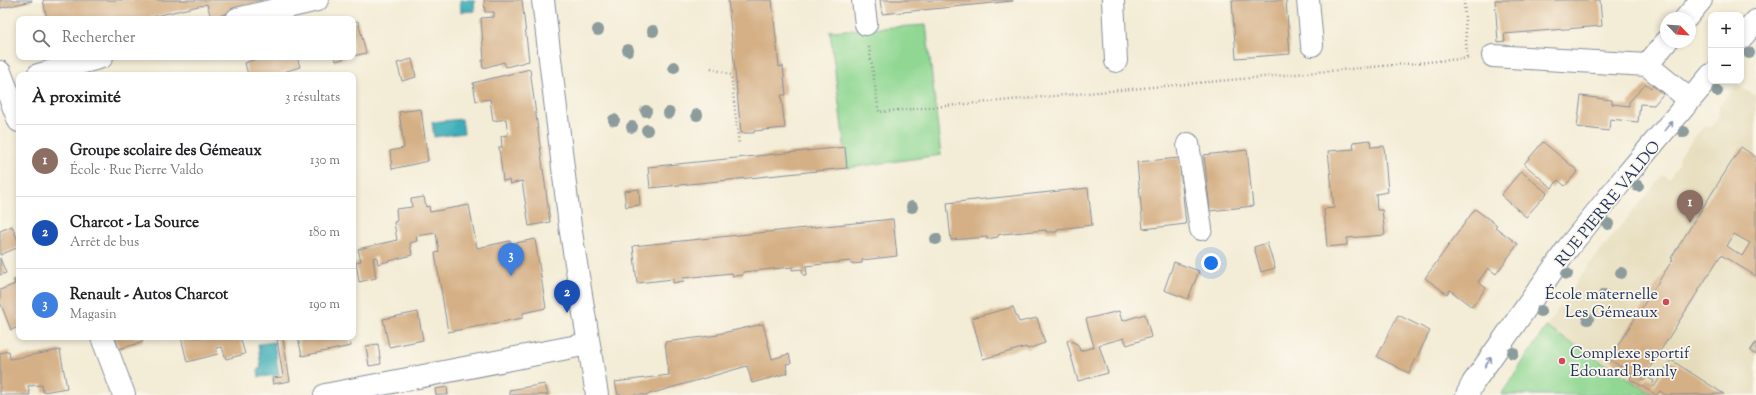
<!DOCTYPE html>
<html lang="fr">
<meta charset="utf-8">
<style>
body{margin:0;font-family:"Sorts Mill Goudy",serif;background:#f6f6f6;color:#202124}
.controls{position:absolute;right:12px;top:12px;display:grid;overflow:hidden;border-radius:8px;box-shadow:0 2px 6px #0003}
.controls button{width:36px;height:36px;display:grid;place-items:center;padding:0;border:0;border-bottom:1px solid #e0e0e0;background:#fff;color:#202124;font:20px sans-serif}
.compass{position:absolute;left:1660px;top:12px;width:36px;height:36px;border-radius:50%;background:#fff;box-shadow:0 2px 6px #0003;rotate:115deg}
.you{position:absolute;left:1211px;top:263px;width:14px;height:14px;margin:-10px;border:3px solid #fff;border-radius:50%;background:#1a73e8;box-shadow:0 0 0 6px #1a73e833}
.badge{display:grid;place-items:center;width:26px;height:26px;border-radius:50%;background:#b45309;color:#fff;font-size:13px;font-weight:700}
.pin{position:absolute;translate:-50% -33px;filter:drop-shadow(0 1px 2px #0008)}
.pin::after{content:'';position:absolute;top:21px;width:14px;height:12px;background:inherit;clip-path:polygon(0 0,100% 0,50% 100%)}
.list{margin:0;padding:0;list-style:none}
h2{display:flex;justify-content:space-between;align-items:center;height:52px;margin:0;padding:0 16px;font-size:17px}
h2 small{font-size:13px;font-weight:400;color:#757577}
.list li{display:grid;grid-template-columns:26px 1fr auto;gap:12px;align-items:center;box-sizing:border-box;height:72px;padding:0 16px;border-top:1px solid #e0e0e0}
.list b{display:block;font-size:15px;white-space:nowrap}
.list p{margin:0;font-size:13px;white-space:nowrap;color:#757577}
.list em{font-size:13px;font-style:normal;color:#757577}
.icon{flex:none;width:22px;height:22px;fill:none;stroke:currentColor;stroke-width:2;stroke-linecap:round;stroke-linejoin:round}
.map{position:relative;flex:none;width:1756px;height:395px;overflow:hidden}
.search{position:absolute;background:#fff;box-shadow:0 2px 6px #0003;left:16px;top:16px;width:340px;height:44px;display:flex;align-items:center;gap:10px;box-sizing:border-box;padding:0 14px;border-radius:8px;color:#757577;font-size:15px}
.panel{position:absolute;background:#fff;box-shadow:0 2px 6px #0003;left:16px;top:72px;width:340px;height:268px;border-radius:8px}
.map>svg:first-child{display:block}
.built{fill:#e5dbba}
.green{fill:#8fd792;stroke:#558378}
.water{fill:#3dadb8;stroke:#2c6e8b}
.building{fill:#d5b086;fill-rule:evenodd}
.lines{fill:none;stroke-linecap:round;stroke-linejoin:round}
.minor-casing{stroke:#878e9a;stroke-width:24}
.major-casing{stroke:#878e9a;stroke-width:24}
.path{stroke:#878e9a;stroke-width:2.5;stroke-dasharray:1 3;stroke-linecap:butt}
.minor{stroke:#fff;stroke-width:22}
.major{stroke:#fff;stroke-width:22}
.tree{fill:#8c9b9b}
.oneway{stroke:#8d97ae}
.poi-dot{fill:#d1495b;stroke:#fbf7ec;stroke-width:1.5}
.labels{text-anchor:middle;stroke-width:3.5;stroke-linejoin:round;paint-order:stroke}
.street-label{font-size:16px;fill:#1b2f5e;stroke:#fbf7ec}
.poi-label{font-size:16px;fill:#1b2f5e;stroke:#fbf7ec;text-anchor:end}
</style>
<div class="map">
<svg width="1756" height="395" viewBox="0 0 1756 395">
<rect width="100%" height="100%" fill="#fbf7ec"/>
<filter id="ink" filterUnits="userSpaceOnUse"><feTurbulence type="fractalNoise" baseFrequency=".025" numOctaves="2"/><feDisplacementMap in="SourceGraphic" scale="8" xChannelSelector="R" yChannelSelector="G"/><feConvolveMatrix kernelMatrix="1 2 1 2 8 2 1 2 1" color-interpolation-filters="sRGB"/></filter>
<filter id="wash" filterUnits="userSpaceOnUse"><feTurbulence type="fractalNoise" baseFrequency=".012" numOctaves="4" result="noise"/><feDisplacementMap in="SourceGraphic" scale="16" xChannelSelector="R" yChannelSelector="G"/><feGaussianBlur stdDeviation="0.9" result="paint"/><feColorMatrix in="noise" values="0 0 0 0 0 0 0 0 0 0 0 0 0 0 0 0 0 1.4 0 .05"/><feComposite in="paint" operator="in"/></filter>
<g filter="url(#wash)">
<rect width="100%" height="100%" fill="#f3ecd6"/>
<path class="built" d="M1737,85l19,11v299h-100l-110,-68 42,-61 75,-91 6,3 9,-13 1,-9 26,-31 6,3 8,-12v-10z"/>
<path class="green" d="M926,25l15,130 -94,13 -17,-137z
M1546,327l108,68h-153z"/>
<path class="water" d="M460,0h14l1,11 -14,1z
M462,119l2,14 -30,4 -2,-15z
M274,342l5,33 -20,2 -1,-8 3,-1 -3,-24z"/>
<g id="blocks">
<path class="building" d="M0,0h32v1l-31,7z
M43,0h219l1,3 -52,15 -4,-14 -64,15h-96z
M484,0h38l7,61 -23,6 -2,-5 -21,6 -1,-8h2l-3,-42 13,-1v-5h-9z
M728,0h44l7,67 4,-1 3,29h-5l4,33 -31,3v2h-13z
M880,0h133v1l-131,13z
M1232,0h54l4,54 -54,4z
M1495,0h105l2,26 -98,8 1,7 -7,1z
M358,21l8,32 -13,3v-34z
M261,57h36l3,10 -20,6 1,2h-33l-3,-12z
M335,57h14l-13,4z
M412,59l4,18 -14,4 -5,-18z
M530,69l20,153 -21,4 -7,-45 -12,3 -1,-4 -6,1 -4,-34h3l-1,-11 7,-1 -2,-16 -13,2 -3,-22 -14,2 -3,-18z
M1646,84l5,4 2,-2 10,8 -9,11 -14,-1 -2,18 -28,-3 -1,12 -32,-4 4,-31 31,4v4l17,2v-4z
M421,109l7,52 -36,8 -2,-18 14,-3 -5,-36z
M1370,140l1,7 13,-1 4,46 -12,2 1,16h5l3,25 -38,3v7l-20,2 -3,-38 10,-1 -6,-57 26,-2 -1,-7z
M1543,142l35,29 -13,15 -7,-6 -6,8 -28,-24z
M845,147l2,21 -197,20 -2,-21z
M1741,147l15,10v119l-35,-21 -79,125 2,1 3,-4 7,4 -2,5 2,1 17,-27 53,34 -58,1 -6,-4 -4,4 -26,-16 2,-5 -23,-15 64,-100 -2,-1zM1734,234l16,9 -8,13 -15,-10z
M1247,150l6,56 -43,5 -6,-56z
M1179,158l7,66 -43,5 -6,-67z
M1521,171l26,22 -21,24 -25,-22z
M1088,188l4,37 -35,4v3h-11v-2l-44,4 -4,1v2l-11,2v-2l-36,3 -4,-37z
M639,189l1,16 -14,2 -2,-16z
M424,197l2,10 3,-1 1,6 39,-7 8,43 33,-7 1,3 24,-5 11,69 -23,5v5l-75,14 -13,-79 4,-1 -3,-19 -20,3 1,5 -7,2 2,12 -34,9 -1,-7 -4,1 3,20 -17,4 -3,-20 5,-1 -3,-12 39,-9 -3,-18 3,-1 -1,-12 16,-2 -1,-8z
M1475,209l22,16 -2,2 23,17 -22,30 -8,-6 -10,14 8,6 -14,19 -22,-17 -3,4 -22,-16z
M893,219l4,37 -35,4v3l-11,1 -1,-3 -44,5 1,9h-4l-1,-6 -10,1v-3l-49,5v3l-10,1 -1,-3 -49,5 1,3 -11,2v-4l-36,4 -4,-37z
M12,226l7,17v4l-19,8v-24z
M1267,243l8,25 -14,4 -7,-25z
M0,258l6,15 -6,2z
M1174,262l25,9 -11,28 -24,-9z
M19,278v49l-8,3 -11,-28v-12l15,-6 -1,-4z
M1013,307l6,15 18,-4 8,25 -18,6 -1,-2 -43,12 -11,-41z
M1119,311l3,10 23,-7 6,23 -24,8 -3,-7 -25,7 9,28 -30,8 -11,-40 3,-1 8,5 2,6 14,-4 -8,-28z
M418,312l5,28 -34,7 -6,-28z
M1398,315l32,16 -21,42 -32,-16z
M763,324l9,35 17,-5 2,9 -5,1 2,9 -36,10 -5,-17 -101,29h-28l-3,-13 54,-7 -4,-33 53,-7v-1z
M115,337h26l2,5 -24,7z
M181,337h59l5,17 -19,5 -4,-12 -6,1 2,6 -31,8z
M298,337h51l2,9 -49,10z
M277,339h6l7,42 -17,3 -1,-6 11,-1z
M1756,342v13l-6,-4z
M378,344l3,20 -12,2 -3,-20z
M60,350l7,38 -24,4 -1,-7 -14,1 2,9h-30v-42l9,-2 1,8z
M545,384l3,11h-38l-1,-5z
M447,387l1,8h-12l-1,-6z"/>
</g>
</g>
<g filter="url(#ink)">
<use href="#blocks" fill-opacity="0" stroke="#878e9a" stroke-width="1"/>
<g class="lines">
<defs>
<path id="minor" d="M863,0l3,24
M1113,0l3,61
M1308,0l4,45
M1686,18l15,-18
M237,19l80,-19
M1741,38l15,-17
M1666,42l-19,23 43,35
M1493,56l154,9
M0,72l19,49
M38,75l64,-18
M1188,144l13,85
M102,337l22,58
M325,395l263,-51
M1467,395l6,-12 95,-135 57,-71 86,-102"/>
<path id="major" d="M543,0l27,226 27,169"/>
</defs>
<use href="#minor" class="minor-casing"/>
<use href="#major" class="major-casing"/>
<path class="path" d="M1464,0l3,59
M869,47l10,65 592,-54
M711,68l20,7 8,70"/>
<use href="#minor" class="minor"/>
<use href="#major" class="major"/>
</g>
<g class="tree">
<circle cx="598" cy="30" r="6"/>
<circle cx="653" cy="31" r="6"/>
<circle cx="628" cy="50" r="6"/>
<circle cx="1749" cy="53" r="6"/>
<circle cx="674" cy="67" r="6"/>
<circle cx="1717" cy="91" r="6"/>
<circle cx="646" cy="111" r="6"/>
<circle cx="669" cy="113" r="6"/>
<circle cx="697" cy="115" r="6"/>
<circle cx="614" cy="120" r="6"/>
<circle cx="632" cy="127" r="6"/>
<circle cx="647" cy="130" r="6"/>
<circle cx="1684" cy="132" r="6"/>
<circle cx="1638" cy="186" r="6"/>
<circle cx="912" cy="207" r="6"/>
<circle cx="1608" cy="224" r="6"/>
<circle cx="936" cy="239" r="6"/>
<circle cx="1621" cy="273" r="6"/>
<circle cx="1567" cy="274" r="6"/>
<circle cx="1604" cy="295" r="6"/>
<circle cx="1541" cy="311" r="6"/>
<circle cx="1588" cy="319" r="6"/>
<circle cx="1513" cy="353" r="6"/>
</g>
<defs><path id="oneway-shaft" d="M-6 0H5M1.5-3L5.5 0L1.5 3" fill="none" stroke-width="1.6" stroke-linecap="round" stroke-linejoin="round"/></defs>
<g class="oneway">
<use href="#oneway-shaft" transform="translate(1669 126) rotate(-50)"/>
<use href="#oneway-shaft" transform="translate(1488 362) rotate(-55)"/>
</g>
</g>
<g class="poi-dot">
<circle cx="1666" cy="302" r="4"/>
<circle cx="1562" cy="361" r="4"/>
</g>
<g class="labels">
<g class="street-label">
<text transform="translate(1607 203) rotate(-51)" y="6">RUE PIERRE VALDO</text>
</g>
<g class="poi-label">
<text x="1658" y="299">École maternelle<tspan x="1658" dy="18">Les Gémeaux</tspan></text>
<text x="1570" y="358" text-anchor="start">Complexe sportif<tspan x="1570" dy="18">Edouard Branly</tspan></text>
</g>
</g>
</svg>
<div class="controls">
<button>+</button>
<button>−</button>
</div>
<svg class="compass" viewBox="-18 -18 36 36"><path d="M0-13l5 13h-10z" fill="#e53935"/><path d="M0 13l5-13h-10z" fill="#757577"/></svg>
<div class="you"></div>
<div class="pin badge" style="left:1690px;top:223px;background:#8d6e63">1</div>
<div class="pin badge" style="left:567px;top:313px;background:#1a4fb4">2</div>
<div class="pin badge" style="left:511px;top:276px;background:#3f7fe0">3</div>
<div class="search"><svg class="icon" aria-label="search" viewBox="0 0 24 24"><circle cx="10" cy="10" r="6"/><path d="M15 15l6 6"/></svg>Rechercher</div>
<section class="panel">
<h2>À proximité<small>3 résultats</small></h2>
<ul class="list">
<li><span class="badge" style="background:#8d6e63">1</span><div><b>Groupe scolaire des Gémeaux</b><p>École · Rue Pierre Valdo</p></div><em>130 m</em></li>
<li><span class="badge" style="background:#1a4fb4">2</span><div><b>Charcot - La Source</b><p>Arrêt de bus</p></div><em>180 m</em></li>
<li><span class="badge" style="background:#3f7fe0">3</span><div><b>Renault - Autos Charcot</b><p>Magasin</p></div><em>190 m</em></li>
</ul>
</section>
</div>
